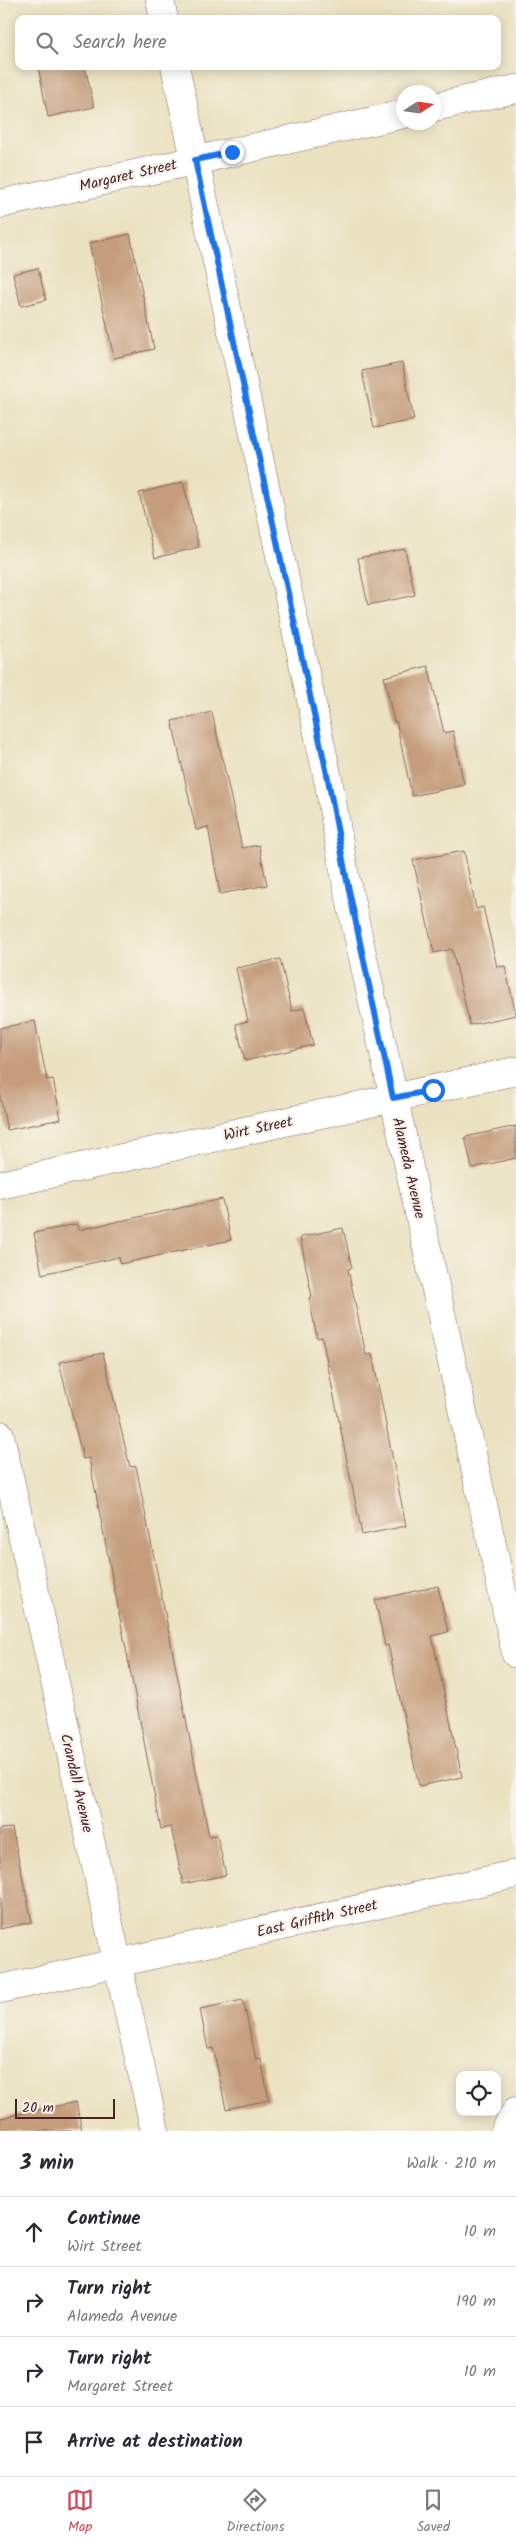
<!DOCTYPE html>
<meta charset="utf-8">
<style>
body{margin:0;font-family:Kalam,sans-serif;background:#f2f2f3;color:#2b2b33}
.controls{position:absolute;right:15px;bottom:15px;display:grid;overflow:hidden;border-radius:10px;box-shadow:0 2px 12px #0003}
.controls button{width:45px;height:45px;display:grid;place-items:center;padding:0;border:0;border-bottom:1px solid #e1e1e2;background:#fff;color:#2b2b33;font:25px sans-serif}
.compass{position:absolute;left:396px;top:85px;width:45px;height:45px;border-radius:50%;background:#fff;box-shadow:0 2px 12px #0003;rotate:78deg}
.scale{position:absolute;left:15px;bottom:12px;width:100px;box-sizing:border-box;padding-left:5px;border:2px solid #4a1f2b;border-top:0;font-size:14px;line-height:18px;white-space:nowrap;color:#4a1f2b;-webkit-text-stroke:4px #f7f3e8;paint-order:stroke}
.stop{position:absolute;width:15px;height:15px;margin:-11px;border:4px solid #1a73e8;border-radius:50%;background:#fff}
.stop.end{background:#1a73e8;border-color:#fff;box-shadow:0 1px 5px #0008}
.list{margin:0;padding:0;list-style:none}
h2{display:flex;justify-content:space-between;align-items:center;height:65px;margin:0;padding:0 20px;font-size:21px}
h2 small{font-size:16px;font-weight:400;color:#7c7c81}
.list li{display:grid;grid-template-columns:32px 1fr auto;gap:15px;align-items:center;box-sizing:border-box;height:70px;padding:0 20px;border-top:1px solid #e1e1e2}
.list b{display:block;font-size:19px;white-space:nowrap}
.list p{margin:0;font-size:16px;white-space:nowrap;color:#7c7c81}
.list em{font-size:16px;font-style:normal;color:#7c7c81}
.icon{flex:none;width:28px;height:28px;fill:none;stroke:currentColor;stroke-width:2;stroke-linecap:round;stroke-linejoin:round}
.map{position:relative;flex:none;width:516px;height:2131px;overflow:hidden}
.search{position:absolute;background:#fff;box-shadow:0 2px 12px #0003;left:15px;right:15px;top:15px;height:55px;display:flex;align-items:center;gap:12px;box-sizing:border-box;padding:0 18px;border-radius:10px;color:#7c7c81;font-size:19px}
.sheet{height:345px;background:#fff}
nav{display:flex;justify-content:space-around;align-items:center;box-sizing:border-box;height:70px;border-top:1px solid #e1e1e2;background:#fff;font-size:14px;color:#7c7c81}
nav a{display:grid;justify-items:center;gap:2px}
nav .on{color:#d1495b}
.map>svg:first-child{display:block}
.building{fill:#c59d7c}
.lines{fill:none;stroke-linecap:round;stroke-linejoin:round}
.street-casing{stroke:#826360;stroke-width:29}
.secondary-casing{stroke:#826360;stroke-width:29}
.street{stroke:#fff;stroke-width:28}
.secondary{stroke:#fff;stroke-width:28}
.route{stroke:#1a73e8;stroke-width:6}
.labels{text-anchor:middle;stroke-width:4.5;stroke-linejoin:round;paint-order:stroke}
.street-label{font-size:15px;fill:#4a1f2b;stroke:#f7f3e8}
</style>
<div class="map">
<svg width="516" height="2131" viewBox="0 0 516 2131">
<rect width="100%" height="100%" fill="#f7f3e8"/>
<filter id="ink" filterUnits="userSpaceOnUse"><feTurbulence type="fractalNoise" baseFrequency=".02" numOctaves="2"/><feDisplacementMap in="SourceGraphic" scale="10" xChannelSelector="R" yChannelSelector="G"/><feConvolveMatrix kernelMatrix="1 2 1 2 8 2 1 2 1" color-interpolation-filters="sRGB"/></filter>
<filter id="wash" filterUnits="userSpaceOnUse"><feTurbulence type="fractalNoise" baseFrequency=".0096" numOctaves="4" result="noise"/><feDisplacementMap in="SourceGraphic" scale="20" xChannelSelector="R" yChannelSelector="G"/><feGaussianBlur stdDeviation="1.12" result="paint"/><feColorMatrix in="noise" values="0 0 0 0 0 0 0 0 0 0 0 0 0 0 0 0 0 1.4 0 .05"/><feComposite in="paint" operator="in"/></filter>
<g filter="url(#wash)">
<rect width="100%" height="100%" fill="#ebe2c1"/>
<g id="blocks">
<path class="building" d="M38,66h47l9,41 -46,10z
M130,234l24,115 -40,9 -25,-115z
M38,268l8,32 -25,6 -8,-32z
M402,363l12,57 -40,8 -12,-57z
M183,482l16,65 -44,11 -16,-65z
M405,549l10,46 -47,10 -10,-47z
M428,666l16,67 9,-2 11,54 -52,11 -16,-75 -2,1 -10,-45z
M212,712l30,136 17,-3 8,40 -47,9 -12,-67 -12,3 -24,-109z
M464,851l12,58 7,-2 14,60 8,-1 11,49 -46,10 -18,-76 -18,4 -21,-93z
M280,959l12,52 12,-3 9,37 -68,16 -9,-37 12,-3 -12,-53z
M35,1021l12,59 6,-1 8,40 -54,11 -7,-33v-69z
M516,1126v32l-44,10 -7,-31z
M222,1199l9,41 -111,24 -1,-7 -77,17 -8,-41 43,-9 1,6z
M343,1228l9,40 -4,1 18,86 6,-1 34,172 -44,9 -40,-198 -5,1 -8,-40 3,-1 -12,-60z
M103,1353l27,114 6,-1 73,370 8,-1 9,40 -43,9 -12,-57 -10,2 -72,-371 -6,1 -24,-97z
M438,1586l10,46 -16,4 30,141 -43,9 -31,-141 -3,1 -10,-46z
M12,1828l20,94 -32,7v-100z
M243,2000l13,60 5,-1 8,41 -43,9 -13,-61 -5,1 -8,-40z
M76,2102l6,29h-82v-13z"/>
</g>
</g>
<g filter="url(#ink)">
<use href="#blocks" fill-opacity="0" stroke="#826360" stroke-width="1"/>
<g class="lines">
<defs>
<path id="street" d="M160,0l4,19
M175,66l153,713 17,97 171,778
M434,107l82,-18
M0,204l404,-90
M0,1435l155,696
M0,1989l516,-115"/>
<path id="secondary" d="M0,1185l516,-114
M505,2131l11,-20"/>
</defs>
<use href="#street" class="street-casing"/>
<use href="#secondary" class="secondary-casing"/>
<use href="#street" class="street"/>
<use href="#secondary" class="secondary"/>
</g>
</g>
<g class="lines" filter="url(#ink)">
<path class="route" d="M232,152l-37,8 133,619 18,97 47,222 40,-8"/>
</g>
<g class="labels">
<g class="street-label">
<text transform="translate(128 175) rotate(-13)" y="5">Margaret Street</text>
<text transform="translate(258 1128) rotate(-12)" y="5">Wirt Street</text>
<text transform="translate(409 1168) rotate(77)" y="5">Alameda Avenue</text>
<text transform="translate(77 1783) rotate(77)" y="5">Crandall Avenue</text>
<text transform="translate(317 1918) rotate(-13)" y="5">East Griffith Street</text>
</g>
</g>
</svg>
<div class="controls">
<button><svg class="icon" aria-label="locate" viewBox="0 0 24 24"><circle cx="12" cy="12" r="6"/><path d="M12 2v4M12 18v4M2 12h4M18 12h4"/></svg></button>
</div>
<svg class="compass" viewBox="-18 -18 36 36"><path d="M0-13l5 13h-10z" fill="#e53935"/><path d="M0 13l5-13h-10z" fill="#7c7c81"/></svg>
<div class="scale">20 m</div>
<div class="stop" style="left:433px;top:1090px"></div>
<div class="stop end" style="left:232px;top:152px"></div>
<div class="search"><svg class="icon" aria-label="search" viewBox="0 0 24 24"><circle cx="10" cy="10" r="6"/><path d="M15 15l6 6"/></svg>Search here</div>
</div>
<section class="sheet">
<h2>3 min<small>Walk · 210 m</small></h2>
<ul class="list">
<li><svg class="icon" aria-label="ahead" viewBox="0 0 24 24"><path d="M12 20V5M6 11l6-6 6 6"/></svg><div><b>Continue</b><p>Wirt Street</p></div><em>10 m</em></li>
<li><svg class="icon" aria-label="right" viewBox="0 0 24 24"><path d="M7 20v-9h11M14 6l5 5-5 5"/></svg><div><b>Turn right</b><p>Alameda Avenue</p></div><em>190 m</em></li>
<li><svg class="icon" aria-label="right" viewBox="0 0 24 24"><path d="M7 20v-9h11M14 6l5 5-5 5"/></svg><div><b>Turn right</b><p>Margaret Street</p></div><em>10 m</em></li>
<li><svg class="icon" aria-label="arrive" viewBox="0 0 24 24"><path d="M6 21V4h12l-3 4 3 4H6"/></svg><div><b>Arrive at destination</b></div></li>
</ul>
</section>
<nav>
<a class="on"><svg class="icon" aria-label="map" viewBox="0 0 24 24"><path d="M3 6l6-2 6 2 6-2v14l-6 2-6-2-6 2zM9 4v14M15 6v14"/></svg>Map</a>
<a><svg class="icon" aria-label="directions" viewBox="0 0 24 24"><path d="M12 3l9 9-9 9-9-9zM9 14v-3h6M13 9l2 2-2 2"/></svg>Directions</a>
<a><svg class="icon" aria-label="saved" viewBox="0 0 24 24"><path d="M7 4h10v16l-5-4-5 4z"/></svg>Saved</a>
</nav>
